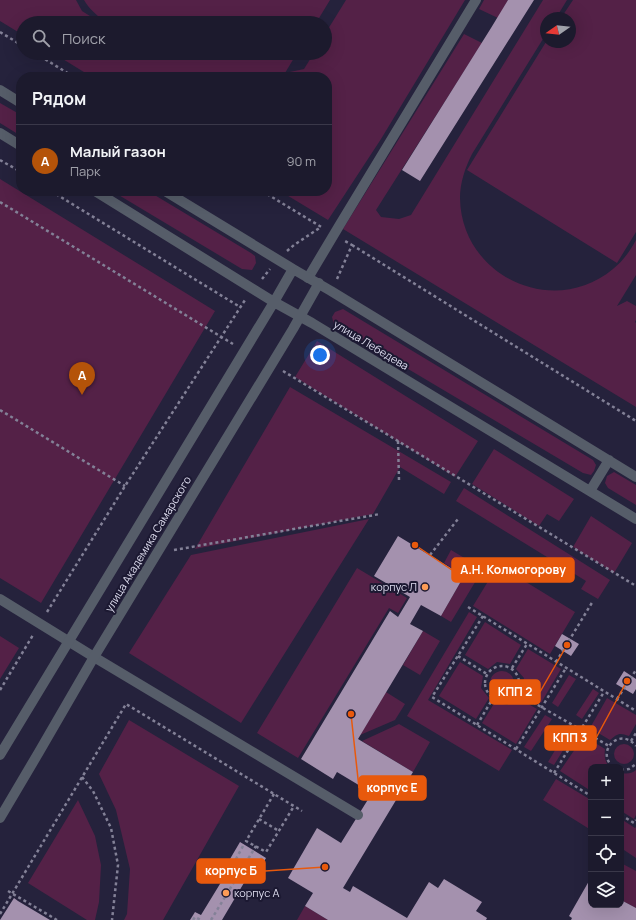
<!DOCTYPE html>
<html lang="ru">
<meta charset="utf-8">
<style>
body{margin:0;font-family:Manrope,sans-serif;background:#292739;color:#f1f3f6}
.controls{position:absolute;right:12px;bottom:12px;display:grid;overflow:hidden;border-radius:8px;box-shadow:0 4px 16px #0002}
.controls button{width:36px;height:36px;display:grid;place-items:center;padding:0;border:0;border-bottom:1px solid #3a3849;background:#1c1a2d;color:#f1f3f6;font:20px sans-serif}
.compass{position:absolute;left:540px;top:12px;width:36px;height:36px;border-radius:50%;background:#1c1a2d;box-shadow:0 4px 16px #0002;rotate:256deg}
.you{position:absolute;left:320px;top:355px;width:14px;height:14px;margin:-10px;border:3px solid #fff;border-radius:50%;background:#1a73e8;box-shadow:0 0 0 6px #1a73e833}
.badge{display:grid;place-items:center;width:26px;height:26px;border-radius:50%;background:#b45309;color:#fff;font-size:13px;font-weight:700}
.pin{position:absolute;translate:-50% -33px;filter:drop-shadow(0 1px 2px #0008)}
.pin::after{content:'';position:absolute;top:21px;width:14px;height:12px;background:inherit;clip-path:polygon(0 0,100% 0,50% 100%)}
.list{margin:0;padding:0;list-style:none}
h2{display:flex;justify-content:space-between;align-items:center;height:52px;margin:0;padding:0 16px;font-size:17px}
h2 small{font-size:13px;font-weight:400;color:#a0a1aa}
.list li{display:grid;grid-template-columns:26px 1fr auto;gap:12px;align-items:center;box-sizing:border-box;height:72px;padding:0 16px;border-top:1px solid #3a3849}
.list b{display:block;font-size:15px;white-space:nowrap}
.list p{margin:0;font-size:13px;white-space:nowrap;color:#a0a1aa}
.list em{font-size:13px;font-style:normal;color:#a0a1aa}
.icon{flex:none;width:22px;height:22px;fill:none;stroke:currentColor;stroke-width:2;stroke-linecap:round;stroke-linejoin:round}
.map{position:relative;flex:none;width:636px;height:920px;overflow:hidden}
.search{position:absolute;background:#1c1a2d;box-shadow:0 4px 16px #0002;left:16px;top:16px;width:316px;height:44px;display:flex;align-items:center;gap:10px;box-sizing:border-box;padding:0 14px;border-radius:22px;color:#a0a1aa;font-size:15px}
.panel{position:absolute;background:#1c1a2d;box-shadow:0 4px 16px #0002;left:16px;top:72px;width:316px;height:124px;border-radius:16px}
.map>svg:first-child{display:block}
.green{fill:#542147}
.building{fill:#a491ae}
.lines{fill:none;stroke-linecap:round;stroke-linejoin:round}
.path{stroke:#838197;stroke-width:2.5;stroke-dasharray:3 3;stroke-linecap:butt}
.lane{stroke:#565d69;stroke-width:10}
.street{stroke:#565d69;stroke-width:10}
.poi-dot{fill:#fd9c56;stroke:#1c1932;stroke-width:1.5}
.labels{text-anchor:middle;stroke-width:4;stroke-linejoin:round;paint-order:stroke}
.street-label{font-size:11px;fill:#dfdef0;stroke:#1c1932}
.poi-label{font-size:11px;fill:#dfdef0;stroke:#1c1932;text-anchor:end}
.leader{fill:none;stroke:#e8590c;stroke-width:1.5}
.callout-dot{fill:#e8590c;stroke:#1c1932;stroke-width:1.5}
.callout{fill:#e8590c;stroke:#e8590c;stroke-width:1.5}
.callout-label{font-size:12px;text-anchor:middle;font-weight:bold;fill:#fff}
</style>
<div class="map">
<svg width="636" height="920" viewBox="0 0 636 920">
<rect width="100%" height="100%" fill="#25223c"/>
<path class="green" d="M0,0h76l6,11 19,12h-78v12l-23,-14z
M84,0h246l-14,23h-210c-8,-7 -17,-14 -22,-23z
M346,0h119l-84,139 -53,81 -48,-29h47v-114h-235l-39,-24h95l14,7 -12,-7h147l-12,20 19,-4 10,-16h11v-19z
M484,0h24l-10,18 -19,-9z
M543,0h24l-11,18h-10v16l-74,120c-7,14 -12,29 -12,44 1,78 93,121 153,71 10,-8 17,-18 23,-29v35l-19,31 10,-5 9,5v14l-1,2 1,1v84l-293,-178 121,-195 18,9 -106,167 5,7 18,2 12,-4z
M573,0h63v232l-19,31 -150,-93 79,-128h24v-24h-9z
M0,103l21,12v21l-21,-13z
M0,179l215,132 -174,292 -41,-25z
M112,191h36l103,62 4,3 1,7 -4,7 -10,-1z
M343,309l250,151 3,5 -2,6 -3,4 -8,-2 -249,-148 -2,-8 3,-5z
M317,341l161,100 -23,36 -160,-100z
M290,387l161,95 -7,12 -44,-27 -27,47 -178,35z
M494,449l80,50 -15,22 -12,-7 -8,12 -67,-42z
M614,472l22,13v20l-28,-17 -3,-5 2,-7z
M464,488l146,92 -12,19 -17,-10 5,-8 -130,-80z
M591,516l41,27 -18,30 -41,-26z
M369,519l-128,204 -112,-70 62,-98z
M451,550l32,19 -32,53 -10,-6 23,-40 -20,-13z
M498,565l77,47 -25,42 -77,-48z
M357,568l50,30 -9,15 -9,-5 -91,150 -41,-25z
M469,612l8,5 -49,83 84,50 -13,21 -92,-55z
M485,622l36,23 -11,19 -13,-2 -9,7 -23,-14z
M423,631l17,10 -20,34 -17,-10z
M0,636l19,12 -19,31z
M528,649l33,20 -20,34 -20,-12 3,-13 -8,-9z
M460,662l23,14 -2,12 8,10 -13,21 -37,-23z
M490 683a12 12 0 1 1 24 0a12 12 0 1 1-24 0Z
M569,675l7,4 -18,28 -6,-4z
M593,689l6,4 -17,26 -6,-4z
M386,692l19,12 -10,16 -35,15z
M518,698l19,11 -21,35 -34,-21 13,-21 12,3z
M607,698l29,17v9l-7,12c-10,-4 -12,-2 -19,4l-20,-12z
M545,715l7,4 -21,32 -7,-4z
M129,720l110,66 -76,134h-39l3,-6 3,-45 -14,-59 -17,-36z
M399,724l31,18 -17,30 -51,-31z
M567,730l6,4 -19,31 -6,-3z
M584,736l21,13c-1,7 0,12 4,18h-18v24l-31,-20z
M614 754a10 10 0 1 1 20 0a10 10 0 1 1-20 0Z
M636,770v45l-2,4 -13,-8v-38c6,1 10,1 15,-3z
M556,779l35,21v30l-48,-30z
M78,800l17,36 6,29 -2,37 -4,18h-8l-59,-37z
M621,819l14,9 1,-1v31l-15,-10z
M621,863l15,8v37l-15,-8z
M305,906l23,14h-31z"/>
<path class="building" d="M508,0h26l-114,181 -18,-11 89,-142z
M398,536l66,40 -23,40 -20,-11 -11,19 13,7 -65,108 55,33 -70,116 7,4 3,-6 54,32 22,-36 9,6 6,-9 38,23 -6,9 11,7 -1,2h-158l-23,-14 8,-13 -25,-15 29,-50 24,15 31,-50 -35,-21 -4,7 -32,-20 89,-148 8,6 12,-20 -36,-21z
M562,634l17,10 -8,12 -16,-10z
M624,671l12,8v10l-3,5 -17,-10z
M240,842l26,16 -9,16 -6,-3 -29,49h-32l5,-8 6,3 33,-54 -4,-2z
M589,881l2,1v23h30v-5l15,8v12h-65l1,-2 -3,-2z
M14,898l4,3 32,19h-50z"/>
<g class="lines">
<path class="path" d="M0,32l23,14
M35,53l39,24
M0,160l21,12
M51,191l189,116
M262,191l61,37
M0,202l233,142
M352,245l284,176
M287,251l7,-6 27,-18
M262,279l8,-10
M337,279l15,-34 -7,-4
M283,371l353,215
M0,410l125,76
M398,441l1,39
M174,550l206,-36
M430,555l28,-36
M468,607l168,104
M47,612l78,-126 120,-186
M483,616l-51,81 159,99
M458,656l29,18
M556,662l37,-61
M485 683a17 17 0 1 1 34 0a17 17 0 1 1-34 0Z
M512,668l15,-24
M0,690l33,-55
M517,693l92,53
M617,699l19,-29
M477,725l16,-27
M631,741l5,-8
M516,749l50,-81
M613,767c-18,-16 7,-41 23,-21
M621,770l8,-1 7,-5
M554,773l50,-81
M82,777l11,14 18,37 7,37 -6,55
M274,794l-28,47 20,11 28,-46
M621,815l13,8 2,-3
M259,819l20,12
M243,846l-7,13 18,11 8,-12
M8,891l49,29
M0,914l126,-210 176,107
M193,920l2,-3 6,3
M211,920l45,-74"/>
<path class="lane" d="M308,278l31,-52 137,-226
M0,599l94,58 264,158"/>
<path class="street" d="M0,90l21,13
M0,133l21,13
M95,191l179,111 38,21 324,196
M165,191l128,78 38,22 305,186
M590,491l19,-31
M0,755l274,-453 19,-33
M0,818l39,-66 55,-95 199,-328 26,-46"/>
</g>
<g class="poi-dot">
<circle cx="425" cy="587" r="4"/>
<circle cx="226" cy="893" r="4"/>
</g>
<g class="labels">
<g class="street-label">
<text transform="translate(371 345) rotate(31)" y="4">улица Лебедева</text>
<text transform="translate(148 544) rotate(-59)" y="4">улица Академика Самарского</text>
</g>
<g class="poi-label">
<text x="417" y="591">корпус Л</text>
<text x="234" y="897" text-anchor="start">корпус А</text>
</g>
</g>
<path class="leader" d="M415 545L452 570M567 645L540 692M627 681L596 738M351 714L359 788M325 867L265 871"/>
<g class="callout-dot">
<circle cx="415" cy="545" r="4"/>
<circle cx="567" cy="645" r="4"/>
<circle cx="627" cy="681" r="4"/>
<circle cx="351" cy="714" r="4"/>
<circle cx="325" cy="867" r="4"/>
</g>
<g class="callout">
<rect x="452" y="558" width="122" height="24" rx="4"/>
<rect x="490" y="680" width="50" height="24" rx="4"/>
<rect x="545" y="726" width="51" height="24" rx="4"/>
<rect x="359" y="776" width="67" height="24" rx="4"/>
<rect x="197" y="859" width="68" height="24" rx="4"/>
</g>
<g class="callout-label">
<text x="513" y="574">А.Н. Колмогорову</text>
<text x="515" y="696">КПП 2</text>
<text x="570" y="742">КПП 3</text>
<text x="392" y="792">корпус Е</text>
<text x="231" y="875">корпус Б</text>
</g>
</svg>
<div class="controls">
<button>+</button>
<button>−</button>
<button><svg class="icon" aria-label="locate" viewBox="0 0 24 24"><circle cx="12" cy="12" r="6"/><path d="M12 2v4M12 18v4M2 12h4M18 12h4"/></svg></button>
<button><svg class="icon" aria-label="layers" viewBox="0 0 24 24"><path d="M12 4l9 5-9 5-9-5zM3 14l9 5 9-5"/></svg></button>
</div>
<svg class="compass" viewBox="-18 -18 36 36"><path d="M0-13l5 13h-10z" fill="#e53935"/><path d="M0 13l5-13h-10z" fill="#a0a1aa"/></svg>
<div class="you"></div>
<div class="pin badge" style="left:82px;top:395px">A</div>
<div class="search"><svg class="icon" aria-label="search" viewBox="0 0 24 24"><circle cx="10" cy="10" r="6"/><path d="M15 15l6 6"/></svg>Поиск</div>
<section class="panel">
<h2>Рядом<small></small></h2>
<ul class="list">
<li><span class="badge">A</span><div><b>Малый газон</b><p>Парк</p></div><em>90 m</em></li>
</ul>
</section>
</div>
